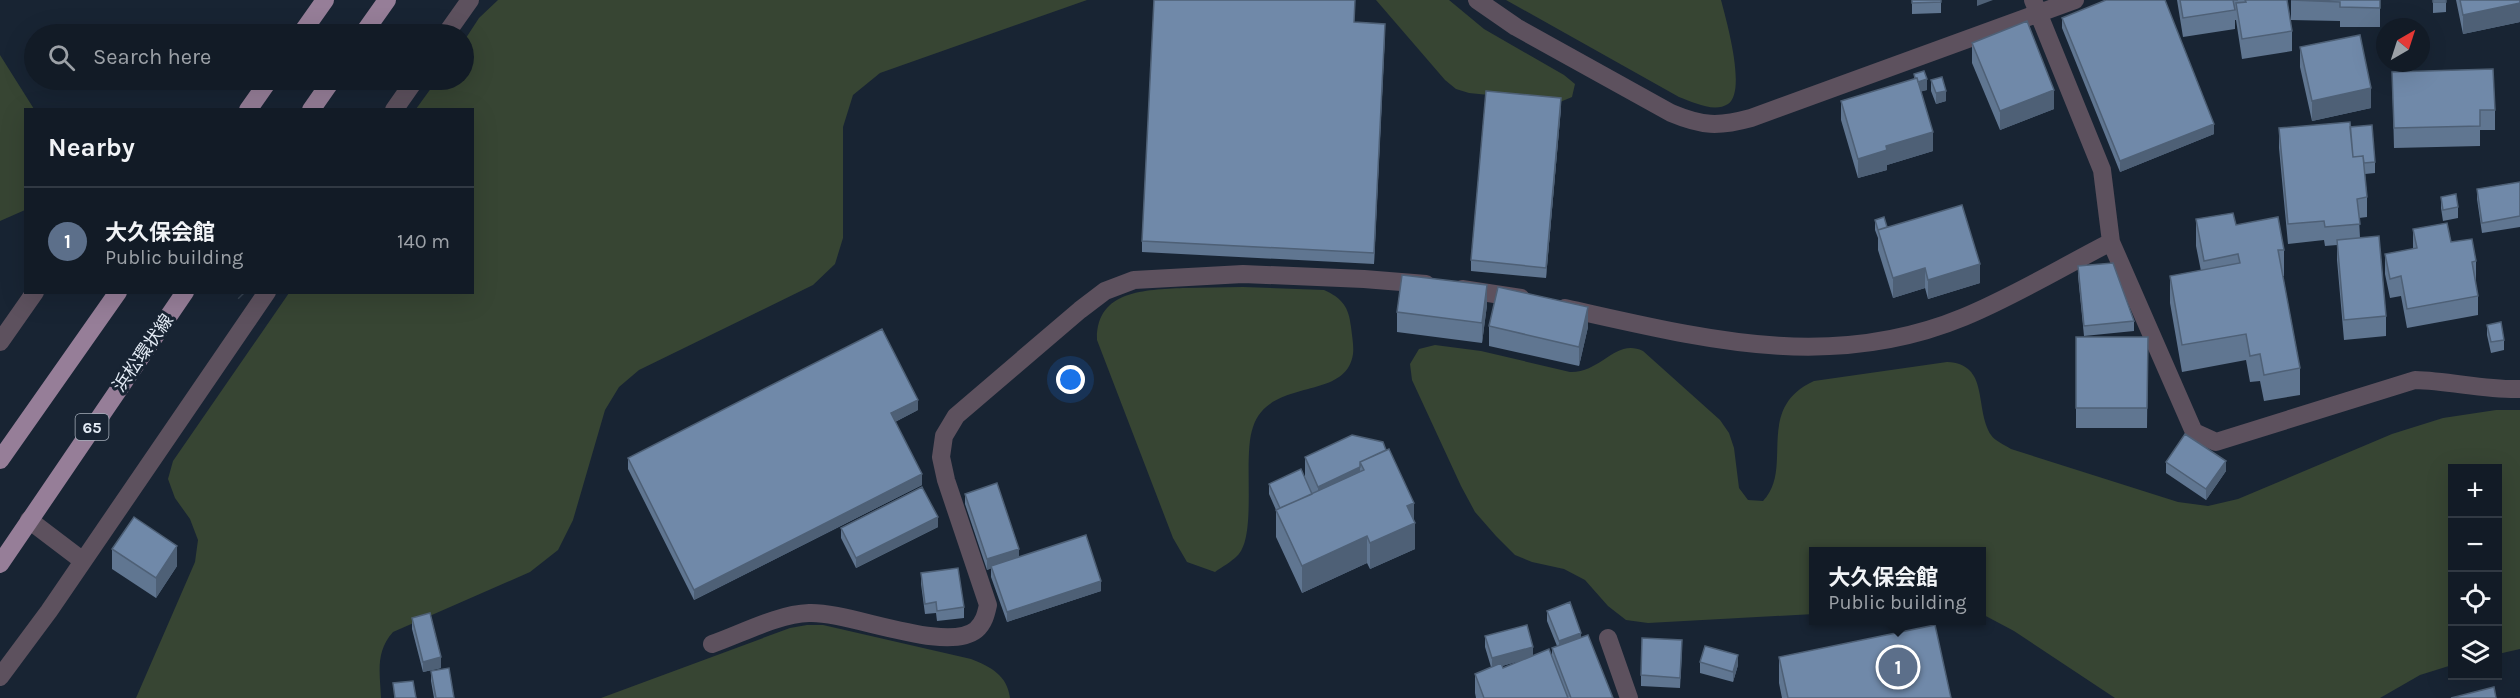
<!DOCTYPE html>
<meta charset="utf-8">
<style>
body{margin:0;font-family:Karla,"Noto Sans JP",sans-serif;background:#1f2832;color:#f1f3f6}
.controls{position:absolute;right:18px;bottom:18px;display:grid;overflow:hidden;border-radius:0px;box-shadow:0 6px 24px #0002}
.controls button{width:54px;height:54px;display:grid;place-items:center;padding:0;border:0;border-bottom:2px solid #313943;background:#121b26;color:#f1f3f6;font:30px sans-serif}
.compass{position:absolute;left:2376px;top:18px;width:54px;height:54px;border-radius:50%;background:#121b26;box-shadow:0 6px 24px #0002;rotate:39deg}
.you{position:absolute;left:1071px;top:380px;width:21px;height:21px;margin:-15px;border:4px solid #fff;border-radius:50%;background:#1a73e8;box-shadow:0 0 0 9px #1a73e833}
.badge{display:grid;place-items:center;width:39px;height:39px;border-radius:50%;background:#ea580c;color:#fff;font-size:20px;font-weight:700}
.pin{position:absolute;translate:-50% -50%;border:3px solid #fff;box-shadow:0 2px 6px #0006}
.popup{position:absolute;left:1809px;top:547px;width:177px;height:78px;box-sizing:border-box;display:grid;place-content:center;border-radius:0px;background:#121b26;filter:drop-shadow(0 2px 4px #0005);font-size:20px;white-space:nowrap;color:#9ca1a7}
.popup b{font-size:22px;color:#f1f3f6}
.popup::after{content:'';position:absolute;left:50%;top:100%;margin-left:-12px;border:12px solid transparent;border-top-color:#121b26}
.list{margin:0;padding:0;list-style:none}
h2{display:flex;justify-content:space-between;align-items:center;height:78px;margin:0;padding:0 24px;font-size:26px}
h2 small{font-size:20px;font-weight:400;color:#9ca1a7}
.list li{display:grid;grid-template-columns:39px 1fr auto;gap:18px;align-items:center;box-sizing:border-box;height:108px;padding:0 24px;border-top:2px solid #313943}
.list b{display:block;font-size:22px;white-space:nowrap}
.list p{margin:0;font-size:20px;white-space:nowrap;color:#9ca1a7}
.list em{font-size:20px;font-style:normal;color:#9ca1a7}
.icon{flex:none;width:33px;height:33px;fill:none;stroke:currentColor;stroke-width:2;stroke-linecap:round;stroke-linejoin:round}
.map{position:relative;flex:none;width:2520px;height:698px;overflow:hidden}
.search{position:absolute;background:#121b26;box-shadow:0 6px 24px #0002;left:24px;top:24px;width:450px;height:66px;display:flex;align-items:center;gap:15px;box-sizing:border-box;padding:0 21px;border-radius:33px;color:#9ca1a7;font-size:22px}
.panel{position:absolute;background:#121b26;box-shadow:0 6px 24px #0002;left:24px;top:108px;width:450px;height:186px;border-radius:0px}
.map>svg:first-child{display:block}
.green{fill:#374533}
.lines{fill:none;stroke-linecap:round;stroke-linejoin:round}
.minor-tunnel{stroke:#364250;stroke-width:18;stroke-dasharray:18 9;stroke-linecap:butt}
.minor{stroke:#5d515e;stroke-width:18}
.major{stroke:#967e98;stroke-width:18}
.wall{fill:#607691;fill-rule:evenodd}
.shaded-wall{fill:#4e6076}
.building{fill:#7089a9;stroke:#4e6076;stroke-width:1.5}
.labels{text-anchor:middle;stroke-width:6;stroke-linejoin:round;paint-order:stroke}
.shield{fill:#182433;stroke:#a6afbb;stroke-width:1.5}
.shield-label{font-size:16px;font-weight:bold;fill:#e3ebf5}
.street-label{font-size:18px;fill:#e3ebf5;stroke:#182433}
</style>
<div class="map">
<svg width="2520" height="698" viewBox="0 0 2520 698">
<rect width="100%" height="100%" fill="#182433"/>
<path class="green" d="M498,0h589l-207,73 -27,22 -10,32v111l-8,26 -22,21 -174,85 -20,17 -14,23 -32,110 -15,30 -28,22 -137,60c-18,20 -13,41 -12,66h-245l59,-136 3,-22 -8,-21 -15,-21 -7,-19 5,-18 116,-168 183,-1v-182l-56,-1 21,-29h27v-39l15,-23z
M1376,0h73l35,29 80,46 11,9 -3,13 -12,5 -91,-9 -13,-4 -11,-9z
M1506,0h215c5,19 26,92 7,104 -14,9 -35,-2 -49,-7z
M0,55l34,54 -8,1 -1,100 -25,11z
M1243,287l81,3c18,8 25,17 27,37 1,9 3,19 2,27 -7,48 -83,22 -100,73 -11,30 5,110 -16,129 -6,6 -15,11 -22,16l-28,-10 -14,-24 -76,-198c-1,-50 48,-50 86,-52 20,0 40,-1 60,-1z
M1435,345l46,6 89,21c32,1 45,-34 73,-21l77,69 9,13 5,15 5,40 9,12 15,1c32,-33 -10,-92 51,-120l133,-19c43,2 27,46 44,73 4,6 14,10 20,14l167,53 30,4 30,-7 154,-65 51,-16 53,-8h24v239l-22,5v-186h-46v197l-32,10 -40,23h-265l-101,-67 -32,-17v-62h-168v62l-166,9 -22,-3 -18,-14 -23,-26 -21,-11 -32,-7 -17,-7 -19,-19 -21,-24 -14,-26 -49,-106 -2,-16 9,-15z
M807,625h16l148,34c20,8 36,16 39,39h-409l189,-70z"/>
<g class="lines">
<path class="minor-tunnel" d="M244,292l1,1"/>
<path class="minor" d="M1477,0l39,27 155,86c31,13 47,14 80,5l324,-118
M2033,0l69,170 9,72 83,190 22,10 199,-62c36,1 70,10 105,9
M446,34l24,-34
M394,110l21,-30
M1462,289l59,9
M1565,308c136,30 264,65 399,9 51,-21 98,-50 147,-75
M0,342l35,-50
M29,520l54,41
M1608,638l21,60
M712,644c29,-10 66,-30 97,-31 39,-2 137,41 167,17 8,-7 10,-16 12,-25l-42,-125 -5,-23 3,-21 12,-20 124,-106 25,-19 29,-11 109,-6 121,5 62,5
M0,677l49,-66 218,-319"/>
<path class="major" d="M301,34l24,-34
M363,34l24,-34
M248,110l21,-30
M311,110l21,-30
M0,460l118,-168
M0,564l185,-272"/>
</g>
<path class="wall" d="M1912,0h29v13l-29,1z
M2177,0h110l5,31v20l-50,8 -6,-39h-1v9l-52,8z
M2291,0h89v27h-40v-6l-49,-1z
M2433,0h13v12l-13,1z
M2456,0h64v22l-57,12z
M2062,18l152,116 -94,38 -58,-144z
M1354,22l31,12 -11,230 -232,-12v-11z
M1972,43l82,66 -54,21 -28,-67z
M2300,47l71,61 -59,13 -12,-54z
M2392,72l103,38v20h-15v16l-86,2z
M1914,74l13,16 -6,1 12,60 -46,14v5l-29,8 -17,-58v-19l73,-22z
M1931,80l15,21 -10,3 -5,-13z
M1561,108l-15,170 -75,-7v-11z
M2279,128l71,4 25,30v11l-10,1 2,23v20l-8,1 1,20 26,78v20l-42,4 -7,-80v-15l-12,1 -1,-6 -36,4 -9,-96z
M2520,182v45l-38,6 -5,-34v-10z
M2441,197l17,10v11l-15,3 -2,-13z
M2196,219l40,6 48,25v26h-1l17,92v27l-36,6 -4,-20 -10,1 -4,-22 -64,12 -12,-69v-27l31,-5 -5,-25z
M1875,220l12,7 93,56 -52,16 -3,-11 -32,10 -15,-48v-12l-3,-8z
M2413,229l38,13 25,19v20h-1l3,15v19l-71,13 -6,-32 -11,2 -5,-24v-20l28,-5z
M2078,266l56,55v10l-50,5 -6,-60z
M1487,305l-5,38 -85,-11v-20z
M2487,325l17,15v10l-13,3 -4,-18z
M1489,326l99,1 -9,39 -90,-20z
M2076,337h72l-1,91h-71z
M918,410l-23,12 27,63 -228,115 -66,-131v-11z
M1352,435l62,85 1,29 -45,20 -3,-6 -65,30 -26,-56v-27l-7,-16v-10l36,-8v-19z
M2166,462l60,9 -20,29 -40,-27z
M965,494l54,63 82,34 -94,31 -16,-45v-9l-4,2 -22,-66z
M938,527l-82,41 -15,-30v-10z
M112,549l65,17 -21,32 -44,-29z
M921,573l43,34v11l-27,3 -1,-8 -11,1 -4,-30z
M1547,611l34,26 32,61h-137l-1,-5v-19l16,-7 -6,-20v-11l48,19 19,2v-9l5,-2 -10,-25zM1519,661l-16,7 -1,-2z
M412,618l29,50 -18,4 -11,-43z
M1682,651l-2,37 -39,-2v-11z
M1779,657l172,41h-169l-3,-15z
M1700,662l38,3 -5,17 -33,-9z
M431,671l23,27h-20l-3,-17z"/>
<path class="shaded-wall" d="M1977,0h16l-16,6z
M2520,3v19l-57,12v-19z
M1385,24v10l-11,230v-11z
M1927,79v11l-11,3v-10z
M2371,88v20l-59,13v-20z
M2054,90v19l-54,21v-19z
M1946,91v10l-10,3v-11z
M1561,98v10l-15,170v-10z
M2214,124v10l-94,38v-11z
M1933,132v19l-46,14v5l-29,8v-19l28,-13z
M1980,264v19l-52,16v-19z
M1925,268v20l-32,10v-20z
M1487,285v20l-5,38v-20z
M1588,307v20l-9,39v-19z
M918,400v10l-27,14v-11z
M2226,461v10l-20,29v-11z
M1360,467v20l-42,19v-19z
M922,474v11l-228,115v-10z
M1414,503v21l1,-1v26l-45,20v-26l37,-37z
M938,517v10l-82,41v-10z
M1367,536v27l-65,30v-27z
M177,546v20l-21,32v-20z
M1019,549v10l-32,11v-11z
M1101,581v10l-94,31v-10z
M1581,633v10l-22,9v-11z
M1533,647v10l-41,12v-11z
M1738,655v10l-5,17v-10z
M441,657v11l-18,4v-10z"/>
<path class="building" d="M1154,0h201l-1,22 31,2 -11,229 -232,-12z
M1912,0h29v2l-29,1z
M2106,0h59l49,124 -94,37 -58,-143z
M2180,0h58h-5l2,10 -52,8z
M2245,0h42l5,31 -50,8 -6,-36 10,-1z
M2291,0h89v8l-40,-1v-5z
M2433,0h13v2h-13z
M2460,0h60v3l-57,12z
M2027,21l27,69 -54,21 -28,-68z
M2360,35l11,53 -59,13 -12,-54z
M2493,69l2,41h-15v16l-86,2 -2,-56z
M1924,71l3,8 -9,3 -1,-4h-2l-1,-4z
M1942,77l4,14 -10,2 -5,-13z
M1917,78l16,54 -47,14 1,4 -29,9 -17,-58z
M1486,91l75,7 -15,170 -75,-8z
M2350,122l3,35 10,-1 4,41 -10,2 3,25 -35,3 -1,-6 -36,3 -9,-96z
M2372,125l3,37 -11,1 -1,-7 -10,1 -3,-30z
M2520,182v34l-38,7 -5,-34z
M2456,194l2,13 -15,3 -2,-13z
M1962,205l18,59 -52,16 -3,-12 -32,10 -15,-48z
M2233,213l3,12 42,-8 6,33h-6l22,118 -36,7 -4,-21 -10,2 -4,-22 -64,11 -12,-69 70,-13 -2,-9 -34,7 -8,-42z
M1884,217l3,10 -9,3 -3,-10z
M2447,223l4,19 21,-3 4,22 -4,1 6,34 -71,13 -6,-33 -11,3 -5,-25 32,-6 -4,-19z
M2379,236l7,80 -42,4 -7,-80z
M2113,263l21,58 -50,5 -6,-60z
M1402,275l85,10 -5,38 -85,-11z
M1498,287l90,20 -9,40 -90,-21z
M2501,322l3,18 -13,2 -4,-17z
M882,329l36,71 -27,13 31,61 -228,116 -66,-132z
M2076,337h72l-1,71h-71z
M2185,434l41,27 -20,28 -40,-27z
M1352,435l31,7 3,8 -26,12v5l-42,20 -13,-30z
M1389,449l25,54 -7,3 8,17 -45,20 -3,-7 -65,30 -26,-56 88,-40 -4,-8z
M1301,469l11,25 -32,14 -11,-24z
M997,483l22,66 -32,10 -22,-65z
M922,487l16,30 -82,41 -15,-30z
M134,517l43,29 -21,32 -44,-29z
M1086,535l15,46 -94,31 -16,-46z
M958,568l6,39 -27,4 -1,-9 -11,2 -4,-31z
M1570,602l11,31 -22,8 -12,-30z
M430,613l11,44 -18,5 -11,-44z
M1527,625l6,22 -41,11 -7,-22z
M1935,625l16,73h-163l-9,-41z
M1588,635l25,63h-42l-19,-50z
M1642,638l40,2 -2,38 -39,-3z
M1705,646l33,9 -5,17 -33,-10z
M1549,649l19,49h-84l-9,-24 26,-11 2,5z
M449,668l5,30h-18l-5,-27z
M413,681l3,17h-21l-2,-15z
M2494,687l2,11h-45z"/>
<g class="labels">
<rect class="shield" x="75.5" y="414" width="33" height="26" rx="4.5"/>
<g class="shield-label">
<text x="92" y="433">65</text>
</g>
<g class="street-label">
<text transform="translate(143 353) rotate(-55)" y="6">浜松環状線</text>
</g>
</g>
</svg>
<div class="controls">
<button>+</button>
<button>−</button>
<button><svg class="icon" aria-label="locate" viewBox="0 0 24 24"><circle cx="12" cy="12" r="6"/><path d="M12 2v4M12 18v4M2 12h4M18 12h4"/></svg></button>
<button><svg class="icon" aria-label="layers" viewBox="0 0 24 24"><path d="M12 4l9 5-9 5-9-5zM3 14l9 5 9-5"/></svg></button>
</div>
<svg class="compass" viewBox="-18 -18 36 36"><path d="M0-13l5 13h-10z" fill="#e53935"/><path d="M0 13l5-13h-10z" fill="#9ca1a7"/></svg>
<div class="you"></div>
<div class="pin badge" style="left:1898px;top:667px;background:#5c6f8a">1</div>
<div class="popup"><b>大久保会館</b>Public building</div>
<div class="search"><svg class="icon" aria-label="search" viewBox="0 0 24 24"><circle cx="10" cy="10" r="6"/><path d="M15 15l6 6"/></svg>Search here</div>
<section class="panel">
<h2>Nearby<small></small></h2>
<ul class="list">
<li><span class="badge" style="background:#5c6f8a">1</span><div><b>大久保会館</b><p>Public building</p></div><em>140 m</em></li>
</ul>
</section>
</div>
